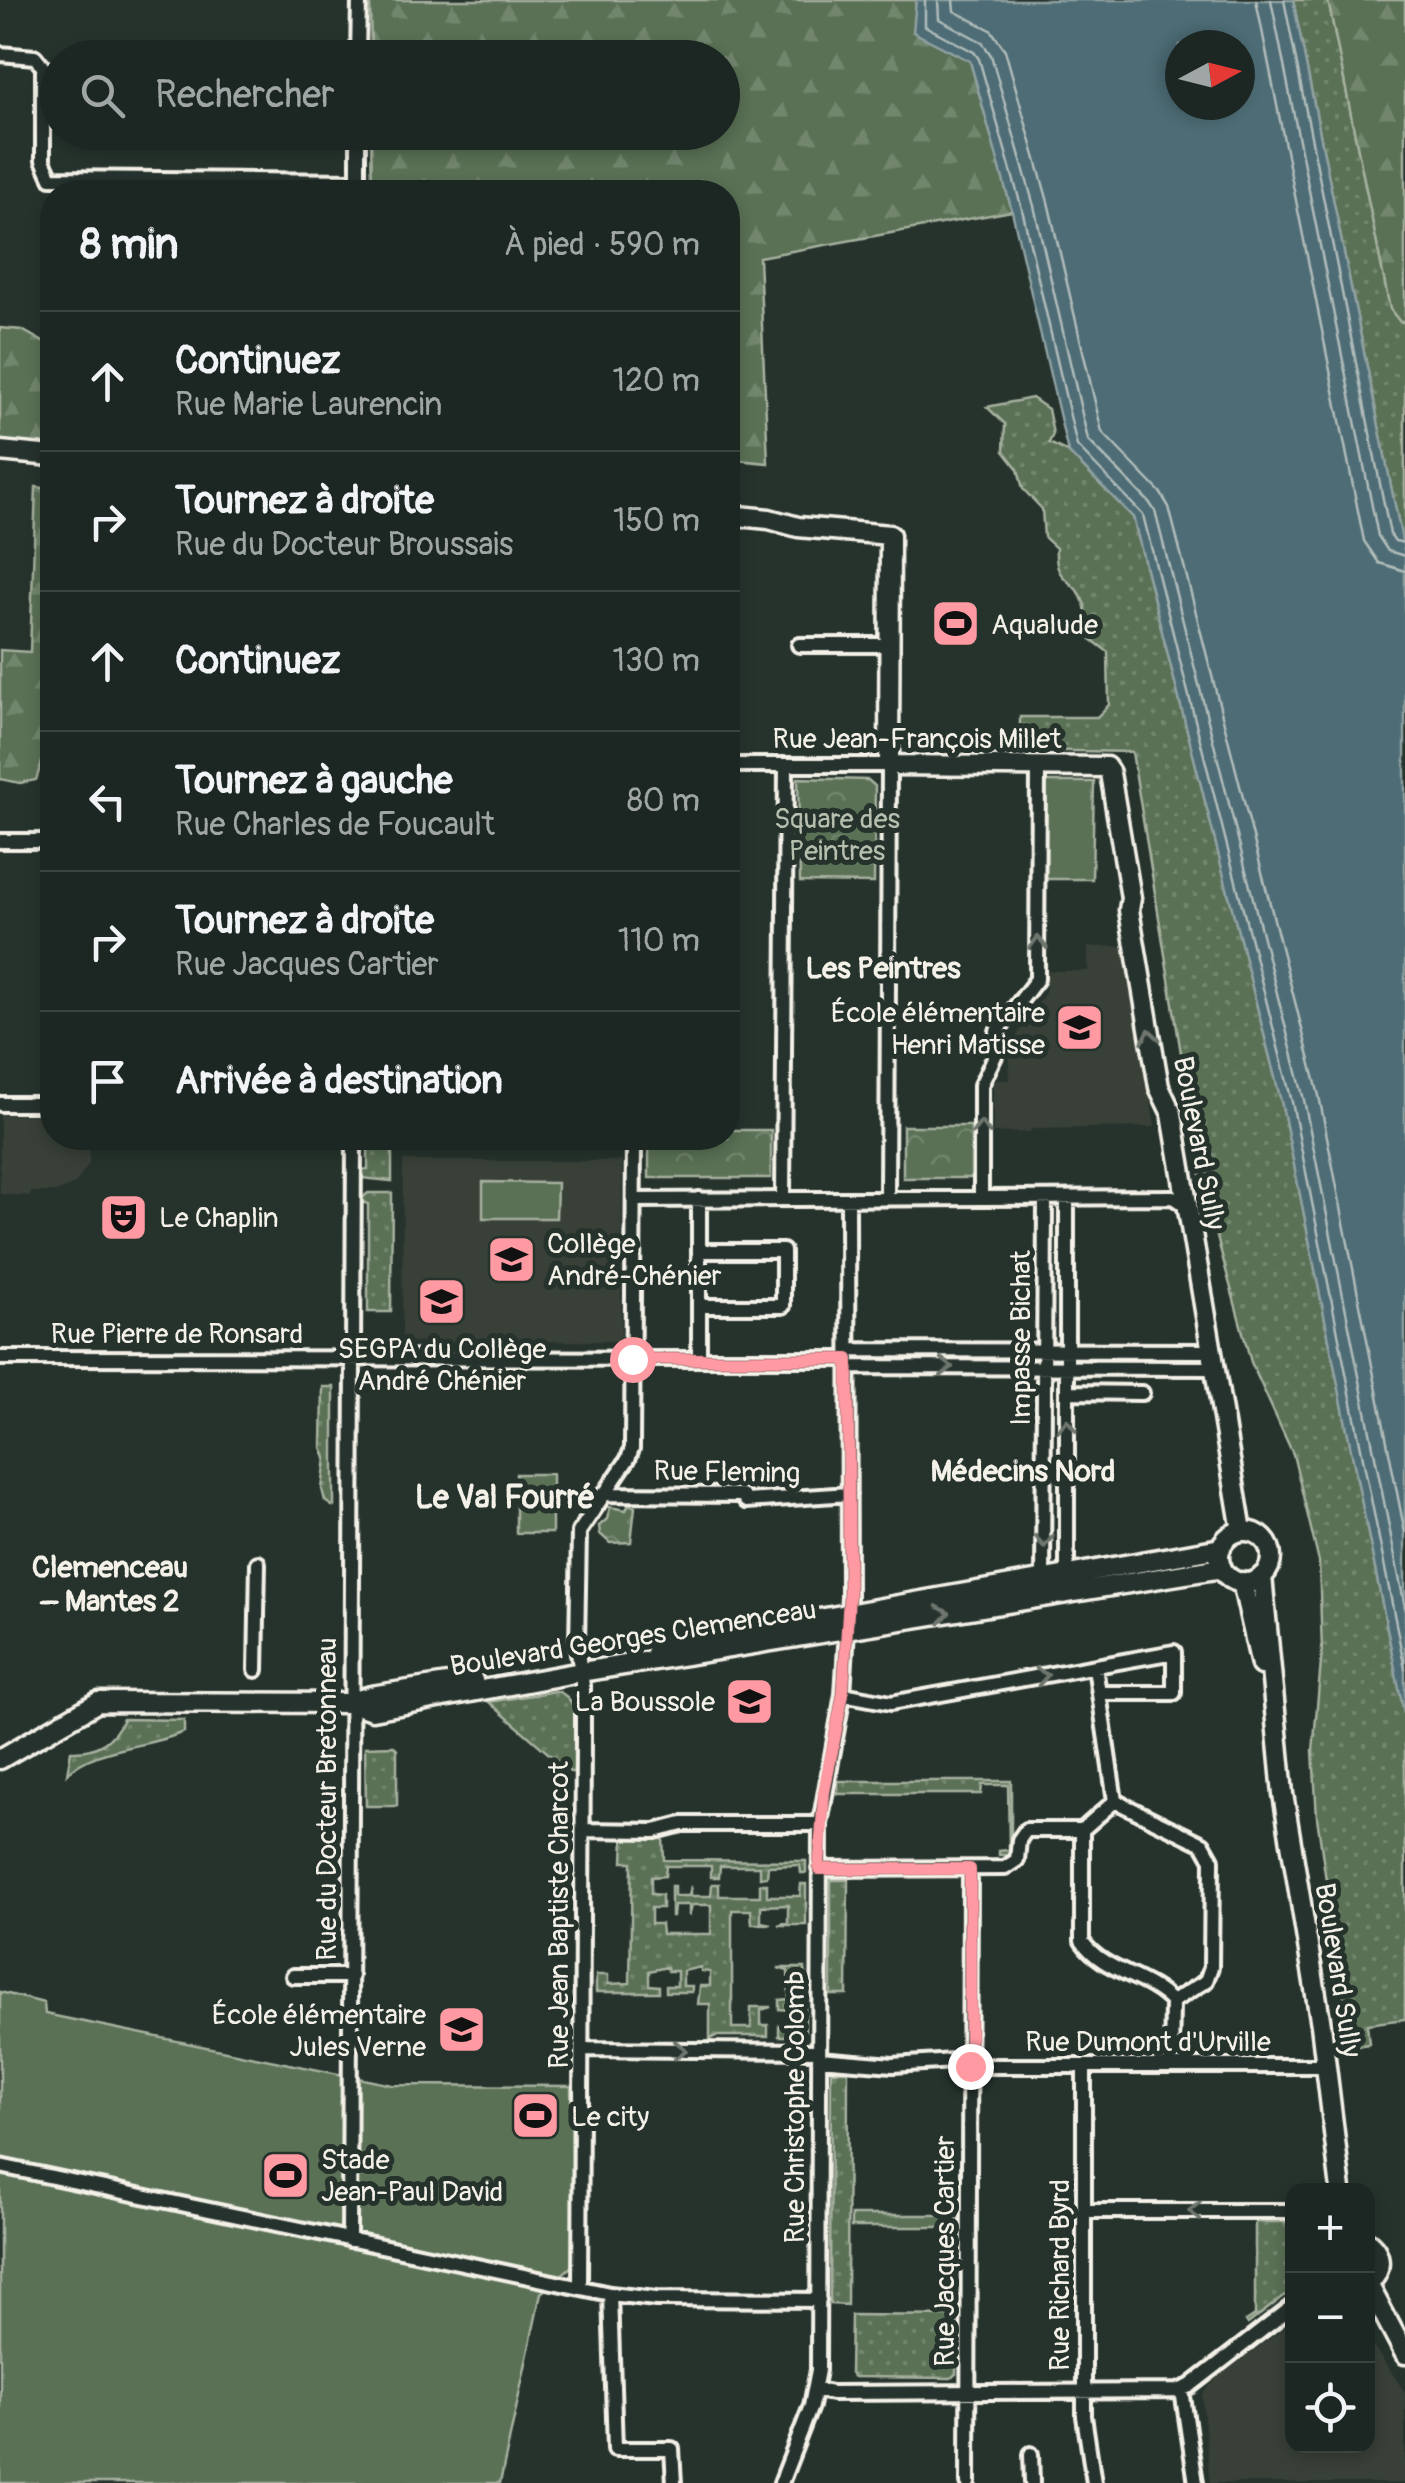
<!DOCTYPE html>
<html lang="fr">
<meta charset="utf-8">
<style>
body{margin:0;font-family:Pangolin,sans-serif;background:#252e2a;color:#f1f3f6}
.controls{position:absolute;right:30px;bottom:30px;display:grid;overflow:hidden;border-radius:20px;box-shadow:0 5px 15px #0003}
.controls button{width:90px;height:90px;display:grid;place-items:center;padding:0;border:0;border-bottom:2px solid #3a4340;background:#1c2622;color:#f1f3f6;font:50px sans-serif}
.compass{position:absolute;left:1165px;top:30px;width:90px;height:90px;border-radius:50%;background:#1c2622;box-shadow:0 5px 15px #0003;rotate:83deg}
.stop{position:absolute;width:30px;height:30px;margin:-22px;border:8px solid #ff9aa2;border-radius:50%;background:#fff}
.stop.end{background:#ff9aa2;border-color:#fff;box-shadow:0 2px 10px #0008}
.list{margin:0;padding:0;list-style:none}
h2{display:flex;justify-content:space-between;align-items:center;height:130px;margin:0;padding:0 40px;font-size:42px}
h2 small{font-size:32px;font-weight:400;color:#a0a5a5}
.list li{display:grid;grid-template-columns:65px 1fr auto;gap:30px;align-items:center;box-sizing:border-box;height:140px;padding:0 40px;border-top:2px solid #3a4340}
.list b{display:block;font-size:38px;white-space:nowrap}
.list p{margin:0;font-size:32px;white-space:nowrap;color:#a0a5a5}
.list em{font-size:32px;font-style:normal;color:#a0a5a5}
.icon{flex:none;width:55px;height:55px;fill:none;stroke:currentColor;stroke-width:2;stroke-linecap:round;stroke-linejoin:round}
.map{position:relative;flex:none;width:1405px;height:2483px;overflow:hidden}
.search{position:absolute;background:#1c2622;box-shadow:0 5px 15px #0003;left:40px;top:40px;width:700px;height:110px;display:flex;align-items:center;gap:25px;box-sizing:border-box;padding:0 35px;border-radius:55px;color:#a0a5a5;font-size:38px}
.panel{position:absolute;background:#1c2622;box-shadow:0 5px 15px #0003;left:40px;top:180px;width:700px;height:970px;border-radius:40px}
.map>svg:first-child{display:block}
.built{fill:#393f38}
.grass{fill:url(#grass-dots);stroke:#a7b19f;stroke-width:2.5}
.forest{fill:url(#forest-firs);stroke:#a7b19f;stroke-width:2.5}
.park{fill:url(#park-crowns);stroke:#a7b19f;stroke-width:2.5}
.pitch{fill:#5a7156;stroke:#a7b19f;stroke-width:2.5}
.water{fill:#4d6c74;stroke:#90a1a2;stroke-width:2.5;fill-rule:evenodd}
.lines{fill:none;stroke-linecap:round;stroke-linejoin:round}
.shore{stroke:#b1bcba;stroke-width:2.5}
.street-casing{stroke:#f4f1e8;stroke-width:20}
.secondary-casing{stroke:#f4f1e8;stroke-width:25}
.street{stroke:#26332d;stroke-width:12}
.secondary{stroke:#26332d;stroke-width:18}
.oneway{stroke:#6e766e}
.route{stroke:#ff9aa2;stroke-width:12}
.labels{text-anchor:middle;stroke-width:10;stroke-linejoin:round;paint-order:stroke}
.poi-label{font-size:28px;fill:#f4f1e8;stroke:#26332d;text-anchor:start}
.street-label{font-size:28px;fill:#f4f1e8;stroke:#26332d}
.park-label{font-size:28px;fill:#b6beae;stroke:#26332d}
.neighbourhood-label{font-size:30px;font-weight:bold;fill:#f4f1e8;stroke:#26332d}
.quarter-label{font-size:32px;font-weight:bold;fill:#f4f1e8;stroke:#26332d}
</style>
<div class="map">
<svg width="1405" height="2483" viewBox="0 0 1405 2483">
<defs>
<pattern id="grass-dots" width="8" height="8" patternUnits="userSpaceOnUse" patternTransform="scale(2.5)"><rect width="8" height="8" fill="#5a7156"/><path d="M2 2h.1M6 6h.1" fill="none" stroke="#72866e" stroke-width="1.8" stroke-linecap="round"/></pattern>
<pattern id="forest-firs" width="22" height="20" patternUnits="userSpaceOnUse" patternTransform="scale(2.5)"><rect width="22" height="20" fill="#5a7156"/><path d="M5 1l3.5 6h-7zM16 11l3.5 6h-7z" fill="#72866e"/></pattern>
<pattern id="park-crowns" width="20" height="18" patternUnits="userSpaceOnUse" patternTransform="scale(2.5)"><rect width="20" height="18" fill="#5a7156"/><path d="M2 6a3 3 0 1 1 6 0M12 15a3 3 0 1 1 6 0" fill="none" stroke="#72866e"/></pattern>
</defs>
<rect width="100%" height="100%" fill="#26332d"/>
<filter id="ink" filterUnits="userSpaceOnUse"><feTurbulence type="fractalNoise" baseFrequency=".01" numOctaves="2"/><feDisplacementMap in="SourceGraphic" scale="20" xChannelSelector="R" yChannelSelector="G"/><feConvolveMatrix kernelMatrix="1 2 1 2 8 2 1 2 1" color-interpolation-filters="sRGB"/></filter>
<g filter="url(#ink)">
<path class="built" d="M1125,946l30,181 -124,2 -1,3 -37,1v-53h16l1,-34 35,-53 3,-22h40v-24z
M0,1115h52v23h38l-1,26 -14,20 -19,8h-25l-1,4 -30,-2z
M403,1161h219l-1,180 -219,1z
M1292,2322v124h76v-107l37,53v91h-195l-8,-88 16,-18z"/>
<path class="grass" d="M1293,0h35l62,308 10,14h5v233z
M1032,398l16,11 5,25 -4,9 19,9 65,65 149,588 123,613v301l-38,5 2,20 -13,2 -7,-4 -32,-225 -4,-66 9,-100 -3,-89 -26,-108 -42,-92 -49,-180 -70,-430 -112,-2v-33h77l12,-12 -1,-53 -21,-16c-3,-11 1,-22 -3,-33 -10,-27 -30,-18 -28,-55l-12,-11 -2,-28 -19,-20 -5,-20 -14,-18 1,-27 -18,-17z
M368,1138h24v43l-30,-3 -1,-8 7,-1z
M368,1193h24l-1,119h-23v-108l-9,-3z
M323,1387h11v119h-2l-7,-5 -3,-12 4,-31 -4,-11z
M556,1691c30,8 19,56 18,81h-4l-81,-70z
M123,1719l61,1v12c-37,16 -91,15 -117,42l4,-23c24,1 42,-9 52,-32z
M394,1746l3,4v56h-31l-1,-59z
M838,1781h173v74h-12v-4l10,-1 -1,-65h-26l-1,9h-143z
M624,1837h39l1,23 142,1v12h-5l-1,-8 -32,1 -1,11h-7v-11h-40l-1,11h-8v-11h-45l-1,10 -14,1v17l11,1v13h-11v16h10l1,10h49v-29h-19l-3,11v-11h-15l-1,11h-2v-30h3v10h15l2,-10v10h20l1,-12h7v12h41v-12h7v12h33l1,-12h5v41h-28l10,-3v-17l-27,1v16l10,2h-19l-1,-14h-19v118h19v-21h20l-10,3v15h7v11h-52l-6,3v-35h-12l2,-18h10v-14l-9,-1v-4l-18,4v15h9v6h-26v-6h11v-15h-9l-1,-4 -18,4v14l10,1v6h-63v-17h12v9l22,-1 2,-121h-9z
M831,1880h17l-1,115h-16z
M778,1968h27v68h-26v-11l10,-1v-14l-10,-1v-9l10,-1 -1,-28z
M831,2071h17l-1,234 -17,-1z
M1255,2222h37v68l-44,34 -2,-3 9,-6z
M851,2315l106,1 -1,58 -5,4 -97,-1 -4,-3z"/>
<path class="forest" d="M370,0h546l-2,32 56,29 42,150 -253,46 9,206 -40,-4v-267h-356l-1,-59 351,-1v-74l-351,-1z
M1328,0h77v322h-5l-10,-13z
M0,328l22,2 30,17v98l-52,-4z
M36,487l16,2v244l-16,47 -16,3 -20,-4v-129l30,2z
M851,2215h106v25h-3l-1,-13h-102z"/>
<path class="park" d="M798,778l70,2 7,6 -1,97 -74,-1z
M903,1126h68v52h-68z
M728,1130h43v48h-122v-40h79z
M629,1504l6,3 -4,35 -21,1 -10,-9 -1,-8 8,-7 3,-12 16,3z"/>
<path class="pitch" d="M1046,782h48l-2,97h-48z
M483,1182l74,1 -1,35h-73z
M516,1474h36v59h-36z
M0,1992l44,11 1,11 347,71 179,1 2,179 -32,28 -41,190h-500z"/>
<path class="water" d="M916,0h377l112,555v1163l-123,-613 -149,-588 -65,-65 -56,-241 -42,-150 -57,-29zM1180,45h60v60h-60z"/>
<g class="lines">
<path class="shore" d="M925,0v26l49,26 5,7 43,150 55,237 66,69 149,587 113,567
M938,0l1,19 43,23 9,13 43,151 54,234 61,62 6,9 149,589 101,507
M953,0l1,11 37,19 14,20 43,152 54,230 58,60 9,15 150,589 86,437
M1256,0l108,541 15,22 26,8
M1271,0l107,536 10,15 17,5
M1284,0l106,534 5,7 10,2"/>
<defs>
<path id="street" d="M0,54l35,3 8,10v93l8,18 307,3
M358,58l1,-58
M358,192v-60
M799,645h90
M728,765h161l-2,434
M0,841h52
M0,1104h52
M783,1198l3,-433
M981,1198v-113l14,-29 2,-25 40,-52 1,-213
M699,1199v160
M634,1200l539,-3 13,9
M699,1251h84v55h-84
M849,1350l360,1
M0,1358l849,1
M849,1367l364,1
M1067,1392l75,1
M603,1494l139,1 4,6 103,-7
M1067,1581v-382
M1043,1586l2,-387
M1095,1667l20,134
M256,1670l2,-107
M843,1694l48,9 283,-51v41h-73
M1115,1801l-33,29v111c21,31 65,34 90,61l-1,64
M1115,1801l88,43 9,16 -1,107 -5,14 -34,21
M583,1830l72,1 27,-7h138
M819,1869l186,-1 12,-8 2,-20 7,-10h56
M293,1976h58
M583,2049l236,2
M819,2059l74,6 76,-5
M970,2066h356
M1084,2066v350l10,67
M0,2166l610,128 46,5 163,1
M1083,2211h209
M349,2240l5,-1102
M580,2288l3,-550v-52l-6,-40 2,-114 49,-73 4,-11 2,-310
M610,2294l5,155h57l2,34
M816,2390l16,3 346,-2 12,-5 102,-79
M1182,2390l14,93
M1031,2454l1,29
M781,2483l30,-77 7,-36 2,-546 23,-130 6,-97 -1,-398
M968,2483l2,-614"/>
<path id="secondary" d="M0,451l52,5
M728,515l41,4 29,8 92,8 -1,230 217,2 4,6 21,125 -2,12 30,177 13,27 70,417
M1219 1557a26 26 0 1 1 52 0a26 26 0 1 1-52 0Z
M1262,1576l21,218 38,231 20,165
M1242,1582l19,83
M656,1648l565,-100
M351,1702l20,-6 102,-16
M0,1759l98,-57 253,1 21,7 209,-38 641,-104
M1368,2242c15,12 14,30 0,42
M1368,2284l37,70"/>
</defs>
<use href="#street" class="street-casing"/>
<use href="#secondary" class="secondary-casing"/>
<use href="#street" class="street"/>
<use href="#secondary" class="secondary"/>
</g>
<defs><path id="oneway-chevron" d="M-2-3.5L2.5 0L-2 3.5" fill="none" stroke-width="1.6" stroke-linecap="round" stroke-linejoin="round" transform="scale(2.5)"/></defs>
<g class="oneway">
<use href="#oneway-chevron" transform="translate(1038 943) rotate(-90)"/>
<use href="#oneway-chevron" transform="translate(1150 1036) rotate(-100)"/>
<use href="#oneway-chevron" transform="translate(981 1128) rotate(-90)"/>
<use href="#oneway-chevron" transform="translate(946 1367)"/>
<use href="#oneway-chevron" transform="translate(1067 1426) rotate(-90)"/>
<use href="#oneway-chevron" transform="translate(1044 1541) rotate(91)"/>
<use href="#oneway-chevron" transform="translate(943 1614) rotate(-9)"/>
<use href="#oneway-chevron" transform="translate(1042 1676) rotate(-10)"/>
<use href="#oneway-chevron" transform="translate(680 2050)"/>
<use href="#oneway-chevron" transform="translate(1195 2211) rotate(-180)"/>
</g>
</g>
<g class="lines" filter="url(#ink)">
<path class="route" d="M632,1359h216l1,237 -6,98 -19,99 -5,76h151v197"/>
</g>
<defs>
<symbol id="stadium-square" viewBox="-11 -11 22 22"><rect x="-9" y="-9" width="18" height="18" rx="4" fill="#ff9aa2" stroke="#26332d"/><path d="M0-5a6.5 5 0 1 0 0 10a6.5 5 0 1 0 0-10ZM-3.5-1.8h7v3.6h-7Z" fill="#111"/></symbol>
<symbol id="school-square" viewBox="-11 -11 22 22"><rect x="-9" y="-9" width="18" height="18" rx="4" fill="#ff9aa2" stroke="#26332d"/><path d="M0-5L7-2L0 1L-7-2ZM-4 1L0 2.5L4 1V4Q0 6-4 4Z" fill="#111"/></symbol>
<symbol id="theatre-square" viewBox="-11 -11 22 22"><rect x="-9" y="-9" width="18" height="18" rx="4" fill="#ff9aa2" stroke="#26332d"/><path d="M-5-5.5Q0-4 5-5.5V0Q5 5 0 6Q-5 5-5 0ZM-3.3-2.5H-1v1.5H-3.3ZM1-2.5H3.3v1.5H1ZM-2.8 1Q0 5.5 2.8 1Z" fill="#111"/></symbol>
</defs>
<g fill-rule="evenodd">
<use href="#stadium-square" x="928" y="596" width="55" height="55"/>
<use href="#school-square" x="1052" y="1000" width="55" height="55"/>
<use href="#theatre-square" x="96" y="1190" width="55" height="55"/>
<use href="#school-square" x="484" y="1232" width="55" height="55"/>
<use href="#school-square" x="414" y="1274" width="55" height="55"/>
<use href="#school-square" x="722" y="1674" width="55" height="55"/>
<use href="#school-square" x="434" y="2002" width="55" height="55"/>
<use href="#stadium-square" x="508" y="2088" width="55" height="55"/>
<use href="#stadium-square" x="258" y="2148" width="55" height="55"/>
</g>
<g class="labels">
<g class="poi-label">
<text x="991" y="634">Aqualude</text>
<text x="1045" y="1022" text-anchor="end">École élémentaire<tspan x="1045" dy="32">Henri Matisse</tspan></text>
<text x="159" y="1227">Le Chaplin</text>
<text x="547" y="1253">Collège<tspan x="547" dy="32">André-Chénier</tspan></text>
<text x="442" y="1358" text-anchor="middle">SEGPA du Collège<tspan x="442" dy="32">André Chénier</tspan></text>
<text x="715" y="1711" text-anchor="end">La Boussole</text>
<text x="426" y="2024" text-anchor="end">École élémentaire<tspan x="426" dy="32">Jules Verne</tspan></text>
<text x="571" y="2126">Le city</text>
<text x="321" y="2169">Stade<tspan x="321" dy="32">Jean-Paul David</tspan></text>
</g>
<g class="street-label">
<text x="917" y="748">Rue Jean-François Millet</text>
<text transform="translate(1200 1143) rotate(79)" y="10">Boulevard Sully</text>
<text x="177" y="1343">Rue Pierre de Ronsard</text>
<text transform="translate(1020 1338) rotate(-90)" y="10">Impasse Bichat</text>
<text transform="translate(727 1471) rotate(1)" y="10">Rue Fleming</text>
<text transform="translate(633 1637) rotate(-9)" y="10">Boulevard Georges Clemenceau</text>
<text transform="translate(326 1799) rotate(-90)" y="10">Rue du Docteur Bretonneau</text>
<text transform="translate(558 1915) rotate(-90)" y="10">Rue Jean Baptiste Charcot</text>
<text transform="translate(1339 1970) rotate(81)" y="10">Boulevard Sully</text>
<text x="1148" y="2051">Rue Dumont d'Urville</text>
<text transform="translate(794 2107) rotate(-90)" y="10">Rue Christophe Colomb</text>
<text transform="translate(944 2251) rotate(-90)" y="10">Rue Jacques Cartier</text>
<text transform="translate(1059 2275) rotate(-90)" y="10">Rue Richard Byrd</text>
</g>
<g class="park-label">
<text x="837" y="828">Square des<tspan x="837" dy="32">Peintres</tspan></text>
</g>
<g class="neighbourhood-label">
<text x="883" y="978">Les Peintres</text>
<text x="1023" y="1481">Médecins Nord</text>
<text x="110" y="1577">Clemenceau<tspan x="110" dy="34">– Mantes 2</tspan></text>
</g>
<g class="quarter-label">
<text x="505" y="1508">Le Val Fourré</text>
</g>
</g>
</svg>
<div class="controls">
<button>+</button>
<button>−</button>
<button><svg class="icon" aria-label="locate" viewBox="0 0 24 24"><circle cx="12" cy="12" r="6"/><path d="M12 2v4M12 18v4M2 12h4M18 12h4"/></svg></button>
</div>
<svg class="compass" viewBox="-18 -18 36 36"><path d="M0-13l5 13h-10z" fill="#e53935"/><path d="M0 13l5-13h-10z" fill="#a0a5a5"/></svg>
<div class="stop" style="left:632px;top:1359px"></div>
<div class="stop end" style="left:970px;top:2066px"></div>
<div class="search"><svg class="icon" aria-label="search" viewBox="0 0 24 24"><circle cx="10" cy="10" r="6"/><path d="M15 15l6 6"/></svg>Rechercher</div>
<section class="panel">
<h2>8 min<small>À pied · 590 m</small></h2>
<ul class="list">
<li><svg class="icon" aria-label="ahead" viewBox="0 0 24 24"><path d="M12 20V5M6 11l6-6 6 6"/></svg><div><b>Continuez</b><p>Rue Marie Laurencin</p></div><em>120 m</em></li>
<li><svg class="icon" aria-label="right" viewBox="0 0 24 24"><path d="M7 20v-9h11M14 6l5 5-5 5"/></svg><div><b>Tournez à droite</b><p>Rue du Docteur Broussais</p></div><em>150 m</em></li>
<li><svg class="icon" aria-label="ahead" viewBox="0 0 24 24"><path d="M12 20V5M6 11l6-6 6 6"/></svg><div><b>Continuez</b></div><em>130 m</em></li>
<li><svg class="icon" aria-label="left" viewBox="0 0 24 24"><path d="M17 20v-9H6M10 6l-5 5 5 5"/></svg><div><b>Tournez à gauche</b><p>Rue Charles de Foucault</p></div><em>80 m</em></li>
<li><svg class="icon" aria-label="right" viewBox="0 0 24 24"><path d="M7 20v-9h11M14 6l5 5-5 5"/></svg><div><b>Tournez à droite</b><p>Rue Jacques Cartier</p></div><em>110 m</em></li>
<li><svg class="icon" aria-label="arrive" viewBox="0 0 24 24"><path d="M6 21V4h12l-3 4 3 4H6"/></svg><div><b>Arrivée à destination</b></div></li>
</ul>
</section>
</div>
